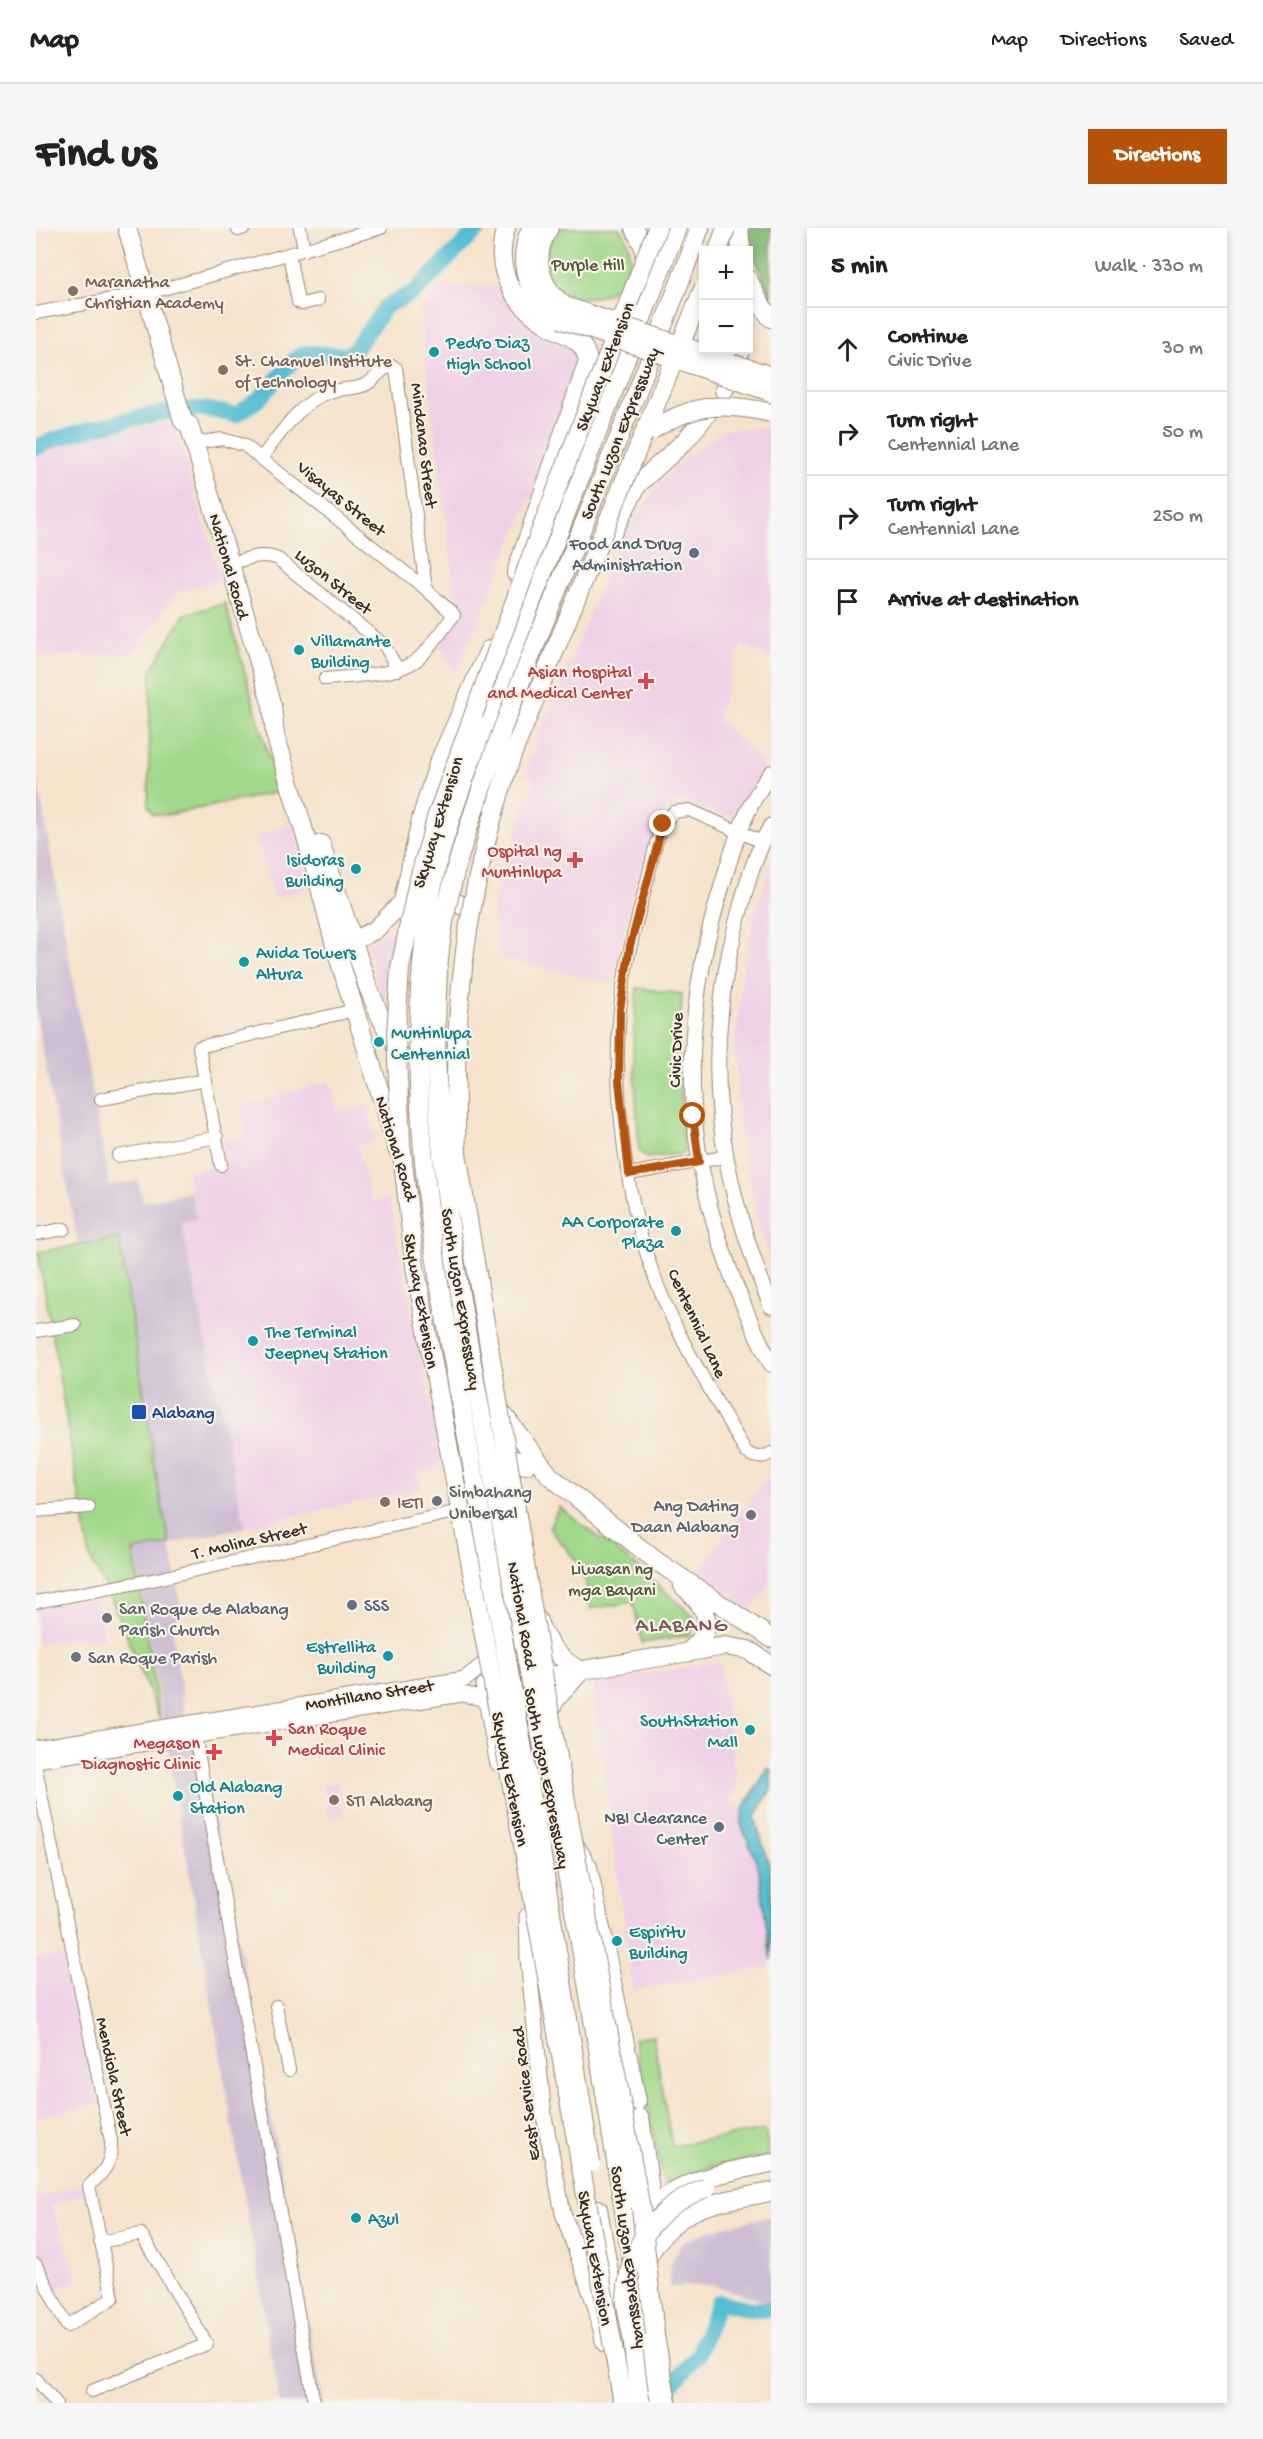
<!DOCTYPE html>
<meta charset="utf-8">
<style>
body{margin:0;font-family:"Gochi Hand",sans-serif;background:#f6f6f6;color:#222}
.controls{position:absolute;right:18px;top:18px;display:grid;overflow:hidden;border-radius:0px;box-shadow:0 3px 9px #0003}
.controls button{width:54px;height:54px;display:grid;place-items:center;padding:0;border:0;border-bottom:2px solid #e0e0e0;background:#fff;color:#222;font:30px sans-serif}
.stop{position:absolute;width:18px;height:18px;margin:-14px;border:4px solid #b45309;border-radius:50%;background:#fff}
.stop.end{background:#b45309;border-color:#fff;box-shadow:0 2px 6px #0008}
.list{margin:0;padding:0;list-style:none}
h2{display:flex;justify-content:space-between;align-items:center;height:78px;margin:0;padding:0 24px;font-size:26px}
h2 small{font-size:20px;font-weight:400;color:#767676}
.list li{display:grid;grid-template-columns:39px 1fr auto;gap:18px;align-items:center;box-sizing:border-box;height:84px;padding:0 24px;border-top:2px solid #e0e0e0}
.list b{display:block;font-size:22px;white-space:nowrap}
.list p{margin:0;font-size:20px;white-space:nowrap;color:#767676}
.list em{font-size:20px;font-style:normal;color:#767676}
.icon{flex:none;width:33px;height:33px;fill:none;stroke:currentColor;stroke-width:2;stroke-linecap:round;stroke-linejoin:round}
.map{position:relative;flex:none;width:735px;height:2175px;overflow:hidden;border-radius:0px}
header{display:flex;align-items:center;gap:36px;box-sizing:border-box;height:84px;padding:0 30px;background:#fff;border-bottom:2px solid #e0e0e0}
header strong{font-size:28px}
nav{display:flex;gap:33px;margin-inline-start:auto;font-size:21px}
.intro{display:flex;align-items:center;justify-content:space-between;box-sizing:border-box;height:144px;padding:0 36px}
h1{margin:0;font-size:42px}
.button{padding:15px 27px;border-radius:0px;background:#b45309;color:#fff;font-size:21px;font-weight:700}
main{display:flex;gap:36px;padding:0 36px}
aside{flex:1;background:#fff;border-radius:0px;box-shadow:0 3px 9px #0003}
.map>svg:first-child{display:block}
.built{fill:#efd0e7}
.industrial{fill:#cdbed3}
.green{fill:#a1d88a;stroke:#6e8154;stroke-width:1.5}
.forest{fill:#80b876;stroke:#5e714a;stroke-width:1.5}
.water{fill:#56bed3;stroke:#487478;stroke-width:1.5}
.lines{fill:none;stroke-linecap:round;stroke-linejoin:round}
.river{stroke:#56bed3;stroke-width:16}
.minor-casing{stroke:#988675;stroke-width:14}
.major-casing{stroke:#988675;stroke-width:17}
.highway-casing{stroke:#988675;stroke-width:20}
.minor{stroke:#fff;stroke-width:12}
.major{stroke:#fff;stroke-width:15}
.highway{stroke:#fff;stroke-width:18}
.highway-bridge-casing{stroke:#988675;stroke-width:20;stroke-linecap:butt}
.highway-bridge{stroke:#fff;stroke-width:18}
.route{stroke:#b45309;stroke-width:8}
.education-dot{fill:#8d6e63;stroke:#f7f3e8;stroke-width:2}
.culture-dot{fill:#0f9aa8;stroke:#f7f3e8;stroke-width:2}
.service-dot{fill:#5c6f8a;stroke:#f7f3e8;stroke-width:2}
.health-dot{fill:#e0444e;stroke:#f7f3e8;stroke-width:2}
.transit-dot{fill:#1a4fb4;stroke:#f7f3e8;stroke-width:2}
.worship-dot{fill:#6b7280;stroke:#f7f3e8;stroke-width:2}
.labels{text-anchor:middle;stroke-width:4.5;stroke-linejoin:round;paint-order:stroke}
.park-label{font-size:18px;fill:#545639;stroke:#f7f3e8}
.education-label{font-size:18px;fill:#785e54;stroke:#f7f3e8;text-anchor:start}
.culture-label{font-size:18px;fill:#0d838f;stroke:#f7f3e8;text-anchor:start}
.street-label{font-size:18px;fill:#3b2a1e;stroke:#f7f3e8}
.service-label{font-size:18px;fill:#4e5e75;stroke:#f7f3e8;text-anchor:end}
.health-label{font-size:18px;fill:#be3a42;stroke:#f7f3e8;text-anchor:end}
.transit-label{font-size:18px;fill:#164399;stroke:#f7f3e8;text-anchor:start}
.worship-label{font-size:18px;fill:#5b616d;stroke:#f7f3e8;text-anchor:start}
.quarter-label{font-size:21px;letter-spacing:1.5px;fill:#7a565c;stroke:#f7f3e8}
</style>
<header>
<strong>Map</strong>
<nav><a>Map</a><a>Directions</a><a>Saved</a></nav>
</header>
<div class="intro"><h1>Find us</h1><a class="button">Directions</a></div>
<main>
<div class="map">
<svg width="735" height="2175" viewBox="0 0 735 2175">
<rect width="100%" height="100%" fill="#f7f3e8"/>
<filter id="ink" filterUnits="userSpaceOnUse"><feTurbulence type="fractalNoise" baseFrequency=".0167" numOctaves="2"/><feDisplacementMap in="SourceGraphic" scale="12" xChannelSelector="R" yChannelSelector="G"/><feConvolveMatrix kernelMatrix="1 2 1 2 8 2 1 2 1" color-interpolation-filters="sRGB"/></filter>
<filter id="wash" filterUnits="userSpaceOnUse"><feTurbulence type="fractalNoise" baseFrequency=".008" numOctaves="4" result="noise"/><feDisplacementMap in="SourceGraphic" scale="24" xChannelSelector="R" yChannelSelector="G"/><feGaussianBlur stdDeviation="1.35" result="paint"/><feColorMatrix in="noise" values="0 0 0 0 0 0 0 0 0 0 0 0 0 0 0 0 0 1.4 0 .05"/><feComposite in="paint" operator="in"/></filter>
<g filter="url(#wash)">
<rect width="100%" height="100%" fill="#f5e3cc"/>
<path class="built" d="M406,57l58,2 18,20 60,37 6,24 -127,305 -18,-27 19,-29 -38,-307z
M136,193l49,158 -44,13 -44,62 -97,2v-206z
M729,200l6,2v228l-30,-14 -24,74 48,49 -34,50 -50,-16 -18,11 -32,87 -13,54 -4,31 -113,-26 -9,-52 42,-128 -10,-4 80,-195 25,-52 31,-44 22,-23 43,-31z
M257,595l15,67 -34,8 -18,-62z
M735,637v396l-12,-34 -20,-100 -4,-82 9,-83 10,-45z
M375,695l-8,75 -18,3 -20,-56z
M293,853l10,32 28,-8 9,35 -19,5 15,57 17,-4 54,269 -25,4 4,17 -177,39 -64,-305 15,-4 -10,-46 39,-8 -4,-24 24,-5 -5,-29z
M729,1252l6,4v99l-22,27 -50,-39z
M60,1369l8,41 -41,1 -27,5v-37z
M684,1434l17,124 -9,18 16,3 -3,17 18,45 12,98 -138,24 -41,-308z
M302,1554l6,33 -15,3 -6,-33z
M29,1727l33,148 -62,15v-159z
M46,1957l2,10 -33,10 28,75 -27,11 -16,-28v-66z"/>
<path class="industrial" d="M0,543l73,415 29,-5 5,21 47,-10 6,27 -15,3 64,305 -75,17 12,73 -11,4 14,93 14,29 41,206 83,454h-43l-2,-10 -140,-819 -102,-561z
M735,1988v87l-59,-18 -43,2v-21l13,-23 28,-13z"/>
<path class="green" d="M520,0h63c9,10 12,22 11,34 -8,52 -92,44 -83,-8 2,-11 3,-18 9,-26z
M189,375l54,189 -112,23 -14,-1 -5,-8 3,-135 33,-56z
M601,760l45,6 -3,56 5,103 -38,5 -7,-8 -6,-104z
M83,1010l40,254 11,52 -37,7 27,168 -50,-124 -20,-37 -52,-306z
M523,1279l79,60 56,50 -4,18 -48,8 -9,-41 -42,7 -8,-40 -34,-41z
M617,1807l19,111 93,-16 4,26c-39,7 -72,9 -104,34l-31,-152z"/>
<path class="forest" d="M711,0h24v71l-25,-64z"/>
<path class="water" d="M732,1540l3,2v19l-16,29 14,47 2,17v79l-12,-92 -18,-45 3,-17z"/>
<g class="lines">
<path class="river" d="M0,220c28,-16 130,-39 163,-39 12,0 25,4 37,6l23,-16 34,-38 11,-8 43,2 9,-7 30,-42 29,-14 64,-64
M623,2172l39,-45 20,-53 34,7h19"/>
</g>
</g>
<g filter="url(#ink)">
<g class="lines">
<defs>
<path id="minor" d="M264,0l4,22
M202,2l6,-2
M253,26l9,48 4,2 16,-4
M0,85l120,-22 225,-63
M159,215l27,-4 22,6 182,144 28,26c-11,14 -22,31 -35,43 -19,18 -69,18 -94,21
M226,229c19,-24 37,-54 67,-65 12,-4 27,-2 38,-8 9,-5 14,-17 26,-18l3,2 30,221
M194,336c16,-5 31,-12 48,-5l107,87 13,24
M726,614l-73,-32 -15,2 -11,12c-8,18 -11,38 -16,57 -11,43 -23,85 -27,129 -7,71 4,171 25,239 22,73 63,137 101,203 9,6 15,7 25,1
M65,871l105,-19
M82,928l99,-19
M185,937l-22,-118 156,-37
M593,946l95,-17
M0,1006l28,-5
M0,1103l39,-6
M0,1283l53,-4
M0,1374l116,-22 316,-71
M159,1507l119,668
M0,1541l75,372c1,22 -6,30 -22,45l24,112 -46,28 -31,-61
M240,1778l13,64
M0,2151l20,24
M56,2163l115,-47 -66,-110 -41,8"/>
<path id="major" d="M735,545c-27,35 -38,75 -50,116 -53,173 -31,316 50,475
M735,598c-18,31 -27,68 -36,103 -34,137 -16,248 36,377
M0,1520l429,-69 18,-14
M0,1532l426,-66 25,5
M491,1688l1,43 16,157 19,97 33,95 8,36"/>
<path id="highway" d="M91,0l56,193 6,4 83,281 3,28 38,127 23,88 62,202
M470,0c-14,44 9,79 47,100 17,9 32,13 35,33l-72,212
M495,0c-16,36 -3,70 29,91
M513,0c-18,29 -10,59 16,78
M598,0l9,17 3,21
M703,0l2,22
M712,51l11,23 12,16
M688,162l9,-17 7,-23
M576,305l26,-49 47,-43 22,-27
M447,499l194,-499
M465,505c64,-169 137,-335 199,-505
M285,616l47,143 13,31 40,78 17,58
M367,673l19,-85 16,-52 51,-114
M305,719l34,-17 35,-35 24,-2 34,15
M375,967l9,27 53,308
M444,1156l70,92 105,84 116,78
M475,1246v-16l15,7
M647,1358c25,23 35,42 5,66
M501,1391c9,25 22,40 44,52
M499,1450l190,-32 23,4 23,15
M449,1458l14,76
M510,1492l9,-20 26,-29
M538,1616l14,23 49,234
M604,1890l10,72 -3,41
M587,1976l30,199
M562,1981l16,93
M614,1981c35,-31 76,-37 121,-46
M607,2038c30,-61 67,-63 128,-74
M619,2107l12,68"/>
</defs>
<use href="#minor" class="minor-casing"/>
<use href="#major" class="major-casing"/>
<use href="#highway" class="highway-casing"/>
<use href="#minor" class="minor"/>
<use href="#major" class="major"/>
<use href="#highway" class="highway"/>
<defs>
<path id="highway-bridge" d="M682,22l8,-22
M529,78l206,70
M524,91l211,73
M616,202c43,-27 71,-28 119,-17
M447,499c-18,52 -40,106 -51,161 -24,131 -13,262 7,394l101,562 51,319
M465,505c-27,77 -58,156 -63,239 -11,179 28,354 59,529 26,145 55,291 82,436 16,89 29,178 44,267
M619,2107l-14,-126 -93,-506 -91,-550c-6,-142 9,-264 55,-398l192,-468
M587,2175l-89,-499 -119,-637 -14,-123 -5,-109 4,-67 17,-82 20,-71 100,-275 120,-312
M605,2175c-4,-20 -6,-39 -8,-59 -1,-14 -6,-27 -7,-41 0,-55 29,-96 80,-115"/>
</defs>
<use href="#highway-bridge" class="highway-bridge-casing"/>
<use href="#highway-bridge" class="highway-bridge"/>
</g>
</g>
<g class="lines" filter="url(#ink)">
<path class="route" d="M627,596l-33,122 -10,64 -1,71 10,93 70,-12 -6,-46"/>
</g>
<g class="education-dot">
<circle cx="37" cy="63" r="6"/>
<circle cx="187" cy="142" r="6"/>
<circle cx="349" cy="1274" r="6"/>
<circle cx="298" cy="1572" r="6"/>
</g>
<g class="culture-dot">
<circle cx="398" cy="124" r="6"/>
<circle cx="263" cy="422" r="6"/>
<circle cx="320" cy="641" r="6"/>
<circle cx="208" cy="734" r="6"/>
<circle cx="343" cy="814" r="6"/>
<circle cx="640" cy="1003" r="6"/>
<circle cx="217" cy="1113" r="6"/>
<circle cx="352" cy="1428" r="6"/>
<circle cx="714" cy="1502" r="6"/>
<circle cx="142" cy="1568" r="6"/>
<circle cx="581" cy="1713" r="6"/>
<circle cx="320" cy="1990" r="6"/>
</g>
<g class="service-dot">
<circle cx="658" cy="325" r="6"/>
<circle cx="316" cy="1377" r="6"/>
<circle cx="683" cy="1599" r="6"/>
</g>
<g class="health-dot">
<path d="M607 444h6v6h6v6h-6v6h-6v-6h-6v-6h6z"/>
<path d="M536 623h6v6h6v6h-6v6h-6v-6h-6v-6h6z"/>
<path d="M235 1501h6v6h6v6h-6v6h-6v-6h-6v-6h6z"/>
<path d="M175 1515h6v6h6v6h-6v6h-6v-6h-6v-6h6z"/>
</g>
<rect class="transit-dot" x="95" y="1176" width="16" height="16" rx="3"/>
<g class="worship-dot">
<circle cx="401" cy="1273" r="6"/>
<circle cx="715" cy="1287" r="6"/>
<circle cx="71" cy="1390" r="6"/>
<circle cx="40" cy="1429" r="6"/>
</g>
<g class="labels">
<g class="park-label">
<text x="552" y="42">Purple Hill</text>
<text x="576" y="1346">Liwasan ng<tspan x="576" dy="21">mga Bayani</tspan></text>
</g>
<g class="education-label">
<text x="49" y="59">Maranatha<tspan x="49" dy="21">Christian Academy</tspan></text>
<text x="199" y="138">St. Chamuel Institute<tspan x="199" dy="21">of Technology</tspan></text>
<text x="361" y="1280">IETI</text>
<text x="310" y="1578">STI Alabang</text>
</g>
<g class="culture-label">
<text x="410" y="120">Pedro Diaz<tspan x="410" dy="21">High School</tspan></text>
<text x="275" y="418">Villamante<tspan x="275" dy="21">Building</tspan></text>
<text x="308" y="637" text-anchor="end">Isidoras<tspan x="308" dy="21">Building</tspan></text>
<text x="220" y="730">Avida Towers<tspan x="220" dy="21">Altura</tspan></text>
<text x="355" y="810">Muntinlupa<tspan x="355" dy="21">Centennial</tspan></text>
<text x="628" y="999" text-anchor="end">AA Corporate<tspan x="628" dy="21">Plaza</tspan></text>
<text x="229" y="1109">The Terminal<tspan x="229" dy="21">Jeepney Station</tspan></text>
<text x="340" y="1424" text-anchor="end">Estrellita<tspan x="340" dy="21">Building</tspan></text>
<text x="702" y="1498" text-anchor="end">SouthStation<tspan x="702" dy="21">Mall</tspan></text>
<text x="154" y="1564">Old Alabang<tspan x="154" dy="21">Station</tspan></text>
<text x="593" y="1709">Espiritu<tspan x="593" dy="21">Building</tspan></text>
<text x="332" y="1996">Azul</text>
</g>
<g class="street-label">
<text transform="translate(568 138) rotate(-69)" y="6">Skyway Extension</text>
<text transform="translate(583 205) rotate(-68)" y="6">South Luzon Expressway</text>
<text transform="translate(389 217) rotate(83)" y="6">Mindanao Street</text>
<text transform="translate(306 270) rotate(39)" y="6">Visayas Street</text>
<text transform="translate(194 338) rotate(74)" y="6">National Road</text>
<text transform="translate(298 353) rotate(39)" y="6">Luzon Street</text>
<text transform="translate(401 594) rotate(-73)" y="6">Skyway Extension</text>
<text transform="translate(639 822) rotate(-88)" y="6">Civic Drive</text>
<text transform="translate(361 920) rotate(73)" y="6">National Road</text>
<text transform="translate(426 1071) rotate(81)" y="6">South Luzon Expressway</text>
<text transform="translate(386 1073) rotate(80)" y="6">Skyway Extension</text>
<text transform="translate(662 1095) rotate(65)" y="6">Centennial Lane</text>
<text transform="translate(213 1312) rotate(-13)" y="6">T. Molina Street</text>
<text transform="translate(487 1387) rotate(80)" y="6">National Road</text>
<text transform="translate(333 1466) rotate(-9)" y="6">Montillano Street</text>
<text transform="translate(512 1550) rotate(79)" y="6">South Luzon Expressway</text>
<text transform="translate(475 1551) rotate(79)" y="6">Skyway Extension</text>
<text transform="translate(79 1848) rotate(78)" y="6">Mendiola Street</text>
<text transform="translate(489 1866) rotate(-97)" y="6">East Service Road</text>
<text transform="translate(594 2029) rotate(82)" y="6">South Luzon Expressway</text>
<text transform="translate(560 2030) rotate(80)" y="6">Skyway Extension</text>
</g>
<g class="service-label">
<text x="646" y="321">Food and Drug<tspan x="646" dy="21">Administration</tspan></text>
<text x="328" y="1383" text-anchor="start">SSS</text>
<text x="671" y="1595">NBI Clearance<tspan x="671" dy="21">Center</tspan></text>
</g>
<g class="health-label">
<text x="596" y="449">Asian Hospital<tspan x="596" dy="21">and Medical Center</tspan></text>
<text x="526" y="628">Ospital ng<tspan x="526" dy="21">Muntinlupa</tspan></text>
<text x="252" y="1506" text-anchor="start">San Roque<tspan x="252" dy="21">Medical Clinic</tspan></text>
<text x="164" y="1520">Megason<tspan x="164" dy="21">Diagnostic Clinic</tspan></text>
</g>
<g class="transit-label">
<text x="116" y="1190">Alabang</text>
</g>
<g class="worship-label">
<text x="413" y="1269">Simbahang<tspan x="413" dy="21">Unibersal</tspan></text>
<text x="703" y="1283" text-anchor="end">Ang Dating<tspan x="703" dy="21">Daan Alabang</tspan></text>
<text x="83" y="1386">San Roque de Alabang<tspan x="83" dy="21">Parish Church</tspan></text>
<text x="52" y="1435">San Roque Parish</text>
</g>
<g class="quarter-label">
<text x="646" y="1403">ALABANG</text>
</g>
</g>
</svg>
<div class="controls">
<button>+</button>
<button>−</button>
</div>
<div class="stop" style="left:657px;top:888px"></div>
<div class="stop end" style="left:627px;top:596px"></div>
</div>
<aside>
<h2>5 min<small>Walk · 330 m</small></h2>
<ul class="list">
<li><svg class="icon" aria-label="ahead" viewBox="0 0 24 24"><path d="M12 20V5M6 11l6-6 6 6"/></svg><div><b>Continue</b><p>Civic Drive</p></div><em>30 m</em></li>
<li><svg class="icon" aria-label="right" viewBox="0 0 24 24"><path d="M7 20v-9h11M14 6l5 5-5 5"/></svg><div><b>Turn right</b><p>Centennial Lane</p></div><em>50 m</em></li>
<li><svg class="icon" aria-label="right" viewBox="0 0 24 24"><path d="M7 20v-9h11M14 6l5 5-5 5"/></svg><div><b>Turn right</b><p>Centennial Lane</p></div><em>250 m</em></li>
<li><svg class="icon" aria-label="arrive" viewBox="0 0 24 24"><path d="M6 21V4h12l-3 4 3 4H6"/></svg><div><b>Arrive at destination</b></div></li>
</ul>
</aside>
</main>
